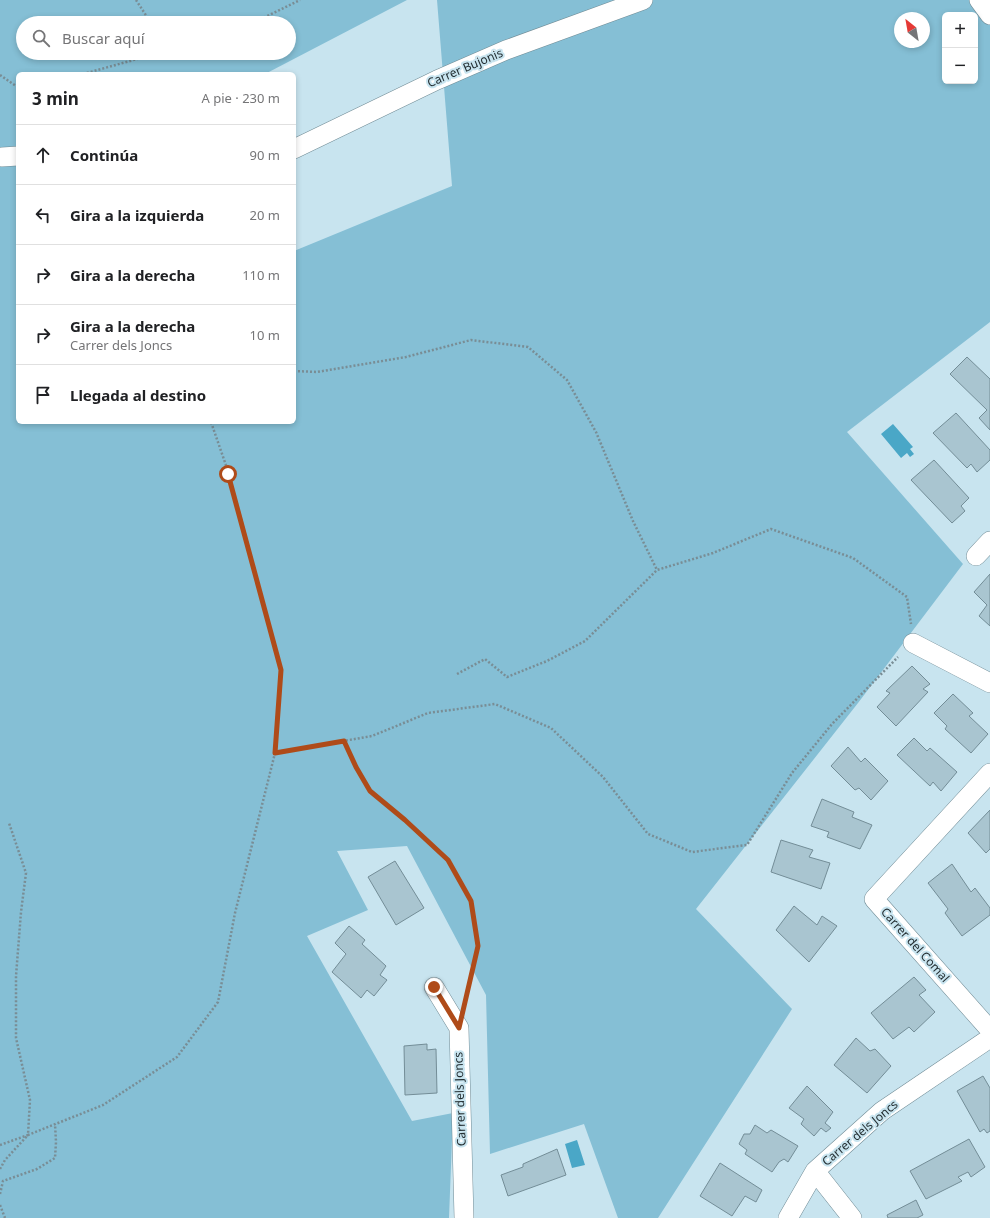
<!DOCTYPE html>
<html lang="es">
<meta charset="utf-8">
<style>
body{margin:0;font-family:"Noto Sans",sans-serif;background:#f2f2f2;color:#202124}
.controls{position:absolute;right:12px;top:12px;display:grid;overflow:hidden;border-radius:6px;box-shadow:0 2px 6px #0003}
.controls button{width:36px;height:36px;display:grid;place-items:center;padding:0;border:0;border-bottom:1px solid #e0e0e0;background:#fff;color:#202124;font:20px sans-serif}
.compass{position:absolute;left:894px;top:12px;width:36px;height:36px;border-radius:50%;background:#fff;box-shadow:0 2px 6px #0003;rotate:329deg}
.stop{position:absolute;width:12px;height:12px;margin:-9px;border:3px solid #af4b19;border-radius:50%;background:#fff}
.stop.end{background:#af4b19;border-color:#fff;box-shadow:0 1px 4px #0008}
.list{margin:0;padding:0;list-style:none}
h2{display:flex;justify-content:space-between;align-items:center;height:52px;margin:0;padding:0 16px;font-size:17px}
h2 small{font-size:13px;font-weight:400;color:#757577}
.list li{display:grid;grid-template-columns:26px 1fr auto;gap:12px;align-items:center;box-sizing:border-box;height:60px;padding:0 16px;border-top:1px solid #e0e0e0}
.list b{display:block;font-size:15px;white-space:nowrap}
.list p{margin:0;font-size:13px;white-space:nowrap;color:#757577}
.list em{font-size:13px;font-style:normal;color:#757577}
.icon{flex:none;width:22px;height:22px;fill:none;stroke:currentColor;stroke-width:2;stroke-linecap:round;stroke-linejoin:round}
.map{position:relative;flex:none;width:990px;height:1218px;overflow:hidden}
.search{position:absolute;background:#fff;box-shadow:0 2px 6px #0003;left:16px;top:16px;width:280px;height:44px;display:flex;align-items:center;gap:10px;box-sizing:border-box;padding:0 14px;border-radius:22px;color:#757577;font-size:15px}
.panel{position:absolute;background:#fff;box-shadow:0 2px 6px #0003;left:16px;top:72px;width:280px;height:352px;border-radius:6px}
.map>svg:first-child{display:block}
.green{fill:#85bfd5;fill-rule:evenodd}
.water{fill:#4aa7c7}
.building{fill:#a9c5d0;stroke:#738d97}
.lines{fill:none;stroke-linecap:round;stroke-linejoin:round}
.street-casing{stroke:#718c96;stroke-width:20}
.path{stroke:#798d95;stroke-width:2.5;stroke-dasharray:2 2;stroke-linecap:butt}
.street{stroke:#fff;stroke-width:19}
.route{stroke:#af4b19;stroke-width:5}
.labels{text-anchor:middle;stroke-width:4;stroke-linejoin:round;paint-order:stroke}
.street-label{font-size:12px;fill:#242f33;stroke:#c8e4ef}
</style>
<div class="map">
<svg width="990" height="1218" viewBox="0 0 990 1218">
<rect width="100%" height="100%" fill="#c8e4ef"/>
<path class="green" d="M0,0h407l-142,74h-247v348h276v-171l158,-65 -15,-186h553v322l-143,110 116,132 -105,139 -162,206 96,100 -134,209h-40l-34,-94 -94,30 -4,-159 -79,-149 -70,5 31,59 -61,26 105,185 41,-8 -4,105h-449zM945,15h30v66h-30zM900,18h24v24h-24zM23,23h266v30h-266z"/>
<path class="water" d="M893,424l20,23 -3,2 4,5 -4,3 -3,-4 -6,5 -20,-24z
M577,1140l8,25 -13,3 -7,-24z"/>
<path class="building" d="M967,357l23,22v51l-11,-12 8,-8 -37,-36z
M956,413l34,37v10l-13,12 -6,-8 -4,4 -34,-35z
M934,460l35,38 -8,8 4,5 -13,12 -41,-43z
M990,574v52l-11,-10 8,-11 -13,-13z
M912,666l18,18 -7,5 5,3 -32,34 -19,-19 13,-14 -4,-2z
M953,694l20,19 -4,3 19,18 -17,19 -26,-24 2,-3 -13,-13z
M914,738l13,13 3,-3 27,24 -16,19 -8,-9 -3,4 -33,-31z
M848,747l13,15 4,-4 23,23 -17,19 -12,-12 -4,2 -24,-24z
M822,799l32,13 -2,5 20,8 -12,24 -33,-12 2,-5 -18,-6z
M990,810v39l-4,4 -18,-20z
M781,840l32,10 -4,7 21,6 -9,26 -50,-17z
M395,861l29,47 -28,17 -28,-48z
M952,864l19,28 4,-4 15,20v7l-28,21 -17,-23 3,-4 -20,-26z
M794,906l23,19 5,-9 15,10 -28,36 -33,-32z
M349,926l16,14 -3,4 24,22 -6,9 7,5 -13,16 -7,-6 -6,8 -29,-26 14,-18 -11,-11z
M914,977l12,13 -7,5 16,17 -21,20 -5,-5 -16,12 -22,-26z
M856,1038l14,13 5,-2 16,17 -24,27 -33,-28z
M427,1044v6l9,-1 1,44 -32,2 -1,-49z
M983,1076l7,12v43l-3,2 -3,-4 -4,3 -23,-41z
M807,1086l26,26 -8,11 6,5 -5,4 -5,-4 -7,8 -13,-12 3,-5 -15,-11z
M755,1125l12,8 4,-3 27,16 -10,16 -4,-3 -5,3 -7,10 -27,-18 2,-4 -8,-6 5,-10h6z
M969,1139l16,28 -14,10 -3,-5 -10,5 4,4 -36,18 -16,-28z
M557,1149l9,26 -58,21 -7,-21 22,-8v-3z
M720,1163l42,27 -6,12 -11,-6 -13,20 -32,-20z
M916,1200l7,15 -6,3h-29l-1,-3z"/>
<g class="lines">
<defs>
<path id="street" d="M979,0l11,15
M294,149l143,-69 69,-30 137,-50
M2,157l16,-1
M976,556l14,-15
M913,643l77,40
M990,773l-116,126 116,131
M434,987l25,41 5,190
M815,1171l37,47
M788,1218l27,-47 67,-60 108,-73"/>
</defs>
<use href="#street" class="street-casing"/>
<path class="path" d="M136,0l15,23
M253,23l47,-23
M83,74l76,-21
M0,75l16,11 2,-1
M294,371l23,1 89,-15 65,-17 57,7 39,33 29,52 37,89 24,49
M457,674l28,-15 22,18 40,-16 38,-20 72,-71 56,-17 58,-24 82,29 54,39 4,27
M345,741l11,26 14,24 35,29 43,40 23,41 7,45 -12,52
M275,753l97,-17 56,-23 67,-9 56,24 52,49 45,57 44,18 55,-7 45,-72 40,-49 66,-67
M0,1145l28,-10 2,-35 -14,-62v-62l5,-64 5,-39 -17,-50
M0,1169l5,-9 23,-25 75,-30 74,-48 41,-55 17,-89 40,-160 6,-83 -52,-196 -18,-52
M0,1194l3,-13 34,-12 18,-11 1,-16 -1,-18
M0,1205l5,13"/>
<use href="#street" class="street"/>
</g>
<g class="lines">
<path class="route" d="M228,474l53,196 -6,83 69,-12 12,26 14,24 35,29 43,40 23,41 7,45 -19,82 -25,-41"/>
</g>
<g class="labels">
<g class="street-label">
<text transform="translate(465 68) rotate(-23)" y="4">Carrer Bujonis</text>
<text transform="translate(915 945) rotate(48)" y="4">Carrer del Comal</text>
<text transform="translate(460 1099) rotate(-92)" y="4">Carrer dels Joncs</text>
<text transform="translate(860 1133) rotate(-40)" y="4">Carrer dels Joncs</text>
</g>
</g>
</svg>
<div class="controls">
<button>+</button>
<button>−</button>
</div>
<svg class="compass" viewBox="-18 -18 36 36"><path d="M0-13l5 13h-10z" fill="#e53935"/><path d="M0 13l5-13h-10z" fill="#757577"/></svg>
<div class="stop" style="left:228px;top:474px"></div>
<div class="stop end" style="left:434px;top:987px"></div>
<div class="search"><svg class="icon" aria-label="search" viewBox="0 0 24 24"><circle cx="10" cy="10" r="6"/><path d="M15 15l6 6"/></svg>Buscar aquí</div>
<section class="panel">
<h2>3 min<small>A pie · 230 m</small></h2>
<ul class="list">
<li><svg class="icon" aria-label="ahead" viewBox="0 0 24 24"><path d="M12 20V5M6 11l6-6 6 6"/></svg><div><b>Continúa</b></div><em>90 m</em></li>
<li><svg class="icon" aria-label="left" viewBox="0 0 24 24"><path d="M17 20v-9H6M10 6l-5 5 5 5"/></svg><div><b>Gira a la izquierda</b></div><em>20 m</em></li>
<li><svg class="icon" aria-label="right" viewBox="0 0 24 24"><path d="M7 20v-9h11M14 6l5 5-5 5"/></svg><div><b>Gira a la derecha</b></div><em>110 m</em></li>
<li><svg class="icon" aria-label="right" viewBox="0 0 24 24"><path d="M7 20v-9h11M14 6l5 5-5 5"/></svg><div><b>Gira a la derecha</b><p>Carrer dels Joncs</p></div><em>10 m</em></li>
<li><svg class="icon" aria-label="arrive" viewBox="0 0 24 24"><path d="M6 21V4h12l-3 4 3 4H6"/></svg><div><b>Llegada al destino</b></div></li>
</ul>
</section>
</div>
